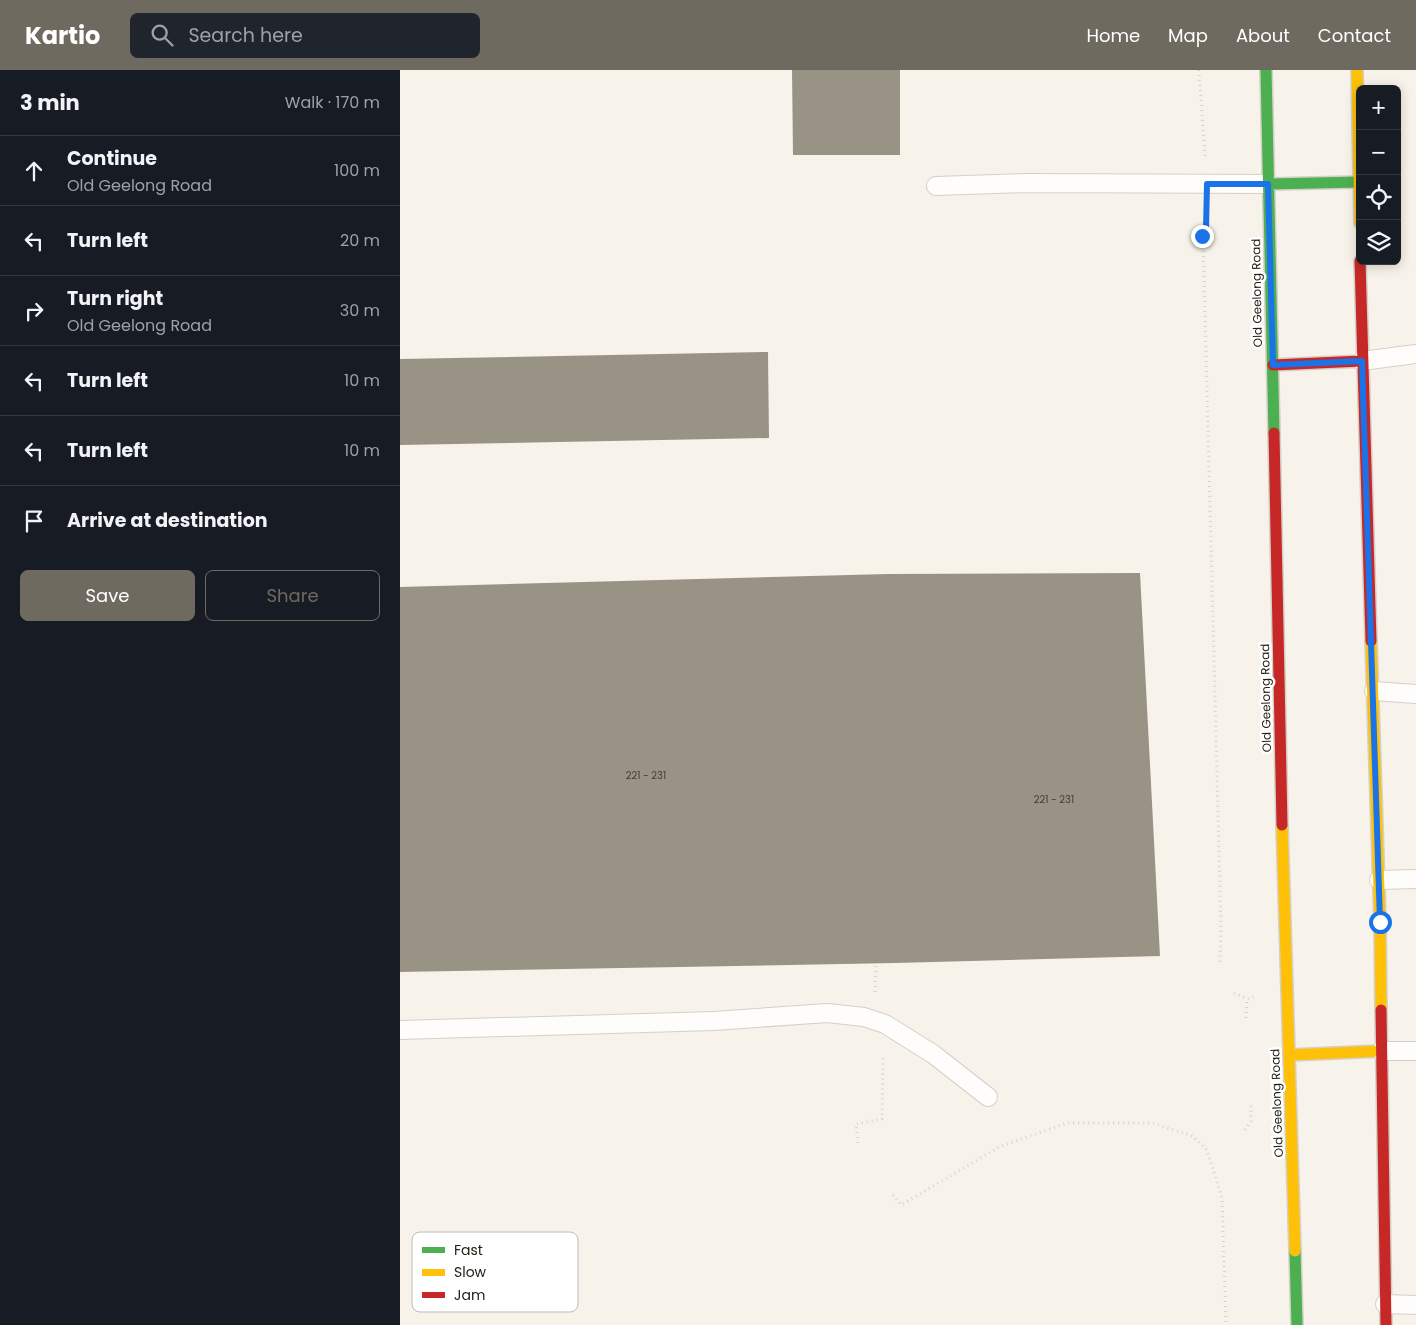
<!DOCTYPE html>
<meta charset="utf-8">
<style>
body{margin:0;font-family:Poppins,sans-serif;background:#20242c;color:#f1f3f6}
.controls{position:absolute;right:15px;top:15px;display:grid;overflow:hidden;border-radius:8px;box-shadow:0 2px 12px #0003}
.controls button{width:45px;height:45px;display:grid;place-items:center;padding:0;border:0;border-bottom:1px solid #363941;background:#171b24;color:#f1f3f6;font:25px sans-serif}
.stop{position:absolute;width:15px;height:15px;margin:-11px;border:4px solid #1a73e8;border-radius:50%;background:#fff}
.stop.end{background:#1a73e8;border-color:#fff;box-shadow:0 1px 5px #0008}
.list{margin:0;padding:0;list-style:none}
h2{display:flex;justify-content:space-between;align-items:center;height:65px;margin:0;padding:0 20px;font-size:21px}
h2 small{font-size:16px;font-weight:400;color:#9ea1a6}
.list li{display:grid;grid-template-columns:32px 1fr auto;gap:15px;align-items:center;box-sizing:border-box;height:70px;padding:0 20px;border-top:1px solid #363941}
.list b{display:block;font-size:19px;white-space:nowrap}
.list p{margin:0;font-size:16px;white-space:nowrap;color:#9ea1a6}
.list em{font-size:16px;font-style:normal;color:#9ea1a6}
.actions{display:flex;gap:10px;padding:15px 20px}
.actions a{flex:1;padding:11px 0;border:1px solid #6e6a60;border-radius:8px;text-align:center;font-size:18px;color:#6e6a60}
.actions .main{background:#6e6a60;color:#fff}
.icon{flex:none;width:28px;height:28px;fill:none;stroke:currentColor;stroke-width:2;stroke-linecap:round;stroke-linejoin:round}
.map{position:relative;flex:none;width:1016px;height:1255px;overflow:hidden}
header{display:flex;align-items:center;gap:30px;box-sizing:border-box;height:70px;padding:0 25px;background:#6e6a60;color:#fff}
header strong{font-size:24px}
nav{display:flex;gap:28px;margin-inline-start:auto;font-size:18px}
.search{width:350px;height:45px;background:#20242c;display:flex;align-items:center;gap:12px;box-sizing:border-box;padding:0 18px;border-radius:8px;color:#9ea1a6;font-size:19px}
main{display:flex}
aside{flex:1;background:#171b24}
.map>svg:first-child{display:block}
.building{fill:#999385}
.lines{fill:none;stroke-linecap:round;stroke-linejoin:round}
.lane-casing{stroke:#d5d0c6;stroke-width:20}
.fast-casing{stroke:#d5d0c6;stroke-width:14}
.slow-casing{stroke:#d5d0c6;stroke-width:14}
.jam-casing{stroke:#d5d0c6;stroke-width:14}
.path{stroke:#d4d3cf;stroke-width:3;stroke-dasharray:1 4;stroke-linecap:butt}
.lane{stroke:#fefdfc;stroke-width:18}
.fast{stroke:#4caf50;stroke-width:11}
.slow{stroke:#ffc107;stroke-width:11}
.jam{stroke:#c62828;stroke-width:11}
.route{stroke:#1a73e8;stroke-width:6}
.labels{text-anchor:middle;stroke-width:5;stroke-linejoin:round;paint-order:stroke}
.number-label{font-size:10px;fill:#413d31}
.street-label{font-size:12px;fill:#242015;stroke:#fff}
.key{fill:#fff;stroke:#bdbcb9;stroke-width:1}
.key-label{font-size:14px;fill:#242015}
</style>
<header>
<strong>Kartio</strong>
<div class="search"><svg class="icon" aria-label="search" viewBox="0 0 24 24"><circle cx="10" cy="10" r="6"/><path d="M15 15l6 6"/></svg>Search here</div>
<nav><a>Home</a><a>Map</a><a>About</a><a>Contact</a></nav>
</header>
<main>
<aside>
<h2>3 min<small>Walk · 170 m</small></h2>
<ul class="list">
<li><svg class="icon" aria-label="ahead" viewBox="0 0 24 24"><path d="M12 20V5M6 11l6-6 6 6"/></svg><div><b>Continue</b><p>Old Geelong Road</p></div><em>100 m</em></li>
<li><svg class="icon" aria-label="left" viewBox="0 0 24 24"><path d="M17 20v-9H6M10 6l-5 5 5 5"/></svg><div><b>Turn left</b></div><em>20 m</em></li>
<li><svg class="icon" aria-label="right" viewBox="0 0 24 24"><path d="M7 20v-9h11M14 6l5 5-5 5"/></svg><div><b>Turn right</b><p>Old Geelong Road</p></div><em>30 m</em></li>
<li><svg class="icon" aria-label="left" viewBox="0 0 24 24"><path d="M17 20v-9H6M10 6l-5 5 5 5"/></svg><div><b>Turn left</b></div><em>10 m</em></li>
<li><svg class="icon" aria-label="left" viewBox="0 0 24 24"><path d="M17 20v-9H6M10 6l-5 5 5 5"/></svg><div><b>Turn left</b></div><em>10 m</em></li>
<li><svg class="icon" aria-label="arrive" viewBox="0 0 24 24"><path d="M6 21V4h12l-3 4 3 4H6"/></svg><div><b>Arrive at destination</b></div></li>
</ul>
<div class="actions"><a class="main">Save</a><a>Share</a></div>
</aside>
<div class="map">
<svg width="1016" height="1255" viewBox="0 0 1016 1255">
<rect width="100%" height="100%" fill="#f7f3ea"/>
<path class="building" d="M392,0h108v85h-107z
M368,282l1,86 -369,7v-86z
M740,503l20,383 -265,7 -495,9v-385l488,-13z"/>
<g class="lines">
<defs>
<path id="lane" d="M536,116l91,-3 241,1
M962,291l54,-7
M974,621l42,3
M979,810l37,-1
M0,960l314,-9 113,-8 37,4 21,7 48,30 55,43
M981,981h35
M985,1234l31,1"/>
<path id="fast" d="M866,0l8,363
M868,114l91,-2
M895,1181l2,74"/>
<path id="slow" d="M957,0l3,153
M971,571l9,281 1,88
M882,755l13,426
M889,985l92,-4"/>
<path id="jam" d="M960,191l11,380
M873,295l89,-4
M874,363l8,392
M981,940l5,315"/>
</defs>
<use href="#lane" class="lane-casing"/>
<use href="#fast" class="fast-casing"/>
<use href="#slow" class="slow-casing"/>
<use href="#jam" class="jam-casing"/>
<path class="path" d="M799,0l6,86
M807,142v17l-4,7 18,692 -1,34
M475,922l1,-29
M834,923l13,6
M846,948l1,-19 8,-3
M845,1060l6,-9v-16
M458,1073l-2,-19 26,-5 1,-64
M493,1125l8,10 100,-59 66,-23h85l41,13 14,14 15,48 4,127"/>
<use href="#lane" class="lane"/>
<use href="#fast" class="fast"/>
<use href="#slow" class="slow"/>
<use href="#jam" class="jam"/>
</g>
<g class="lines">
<path class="route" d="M802,166l4,-7 1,-45h61l5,181 89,-4 18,561"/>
</g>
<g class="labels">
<g class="number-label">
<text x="246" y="709">221 - 231</text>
<text x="654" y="733">221 - 231</text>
</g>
<g class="street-label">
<text transform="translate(857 223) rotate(-91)" y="4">Old Geelong Road</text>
<text transform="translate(866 628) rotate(-91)" y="4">Old Geelong Road</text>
<text transform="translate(877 1033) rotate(-92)" y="4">Old Geelong Road</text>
</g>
</g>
<rect x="12" y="1162" width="166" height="80" rx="8" class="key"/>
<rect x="22" y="1177" width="23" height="6" fill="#4caf50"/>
<rect x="22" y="1199" width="23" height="7" fill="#ffc107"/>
<rect x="22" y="1222" width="23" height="6" fill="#c62828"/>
<g class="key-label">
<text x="54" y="1185">Fast</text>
<text x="54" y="1207">Slow</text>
<text x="54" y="1230">Jam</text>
</g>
</svg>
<div class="controls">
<button>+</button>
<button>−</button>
<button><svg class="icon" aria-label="locate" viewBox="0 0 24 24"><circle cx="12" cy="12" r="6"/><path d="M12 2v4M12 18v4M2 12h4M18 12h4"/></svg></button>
<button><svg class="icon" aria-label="layers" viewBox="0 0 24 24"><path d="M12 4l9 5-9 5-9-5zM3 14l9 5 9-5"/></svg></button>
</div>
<div class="stop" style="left:980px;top:852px"></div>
<div class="stop end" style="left:802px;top:166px"></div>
</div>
</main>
